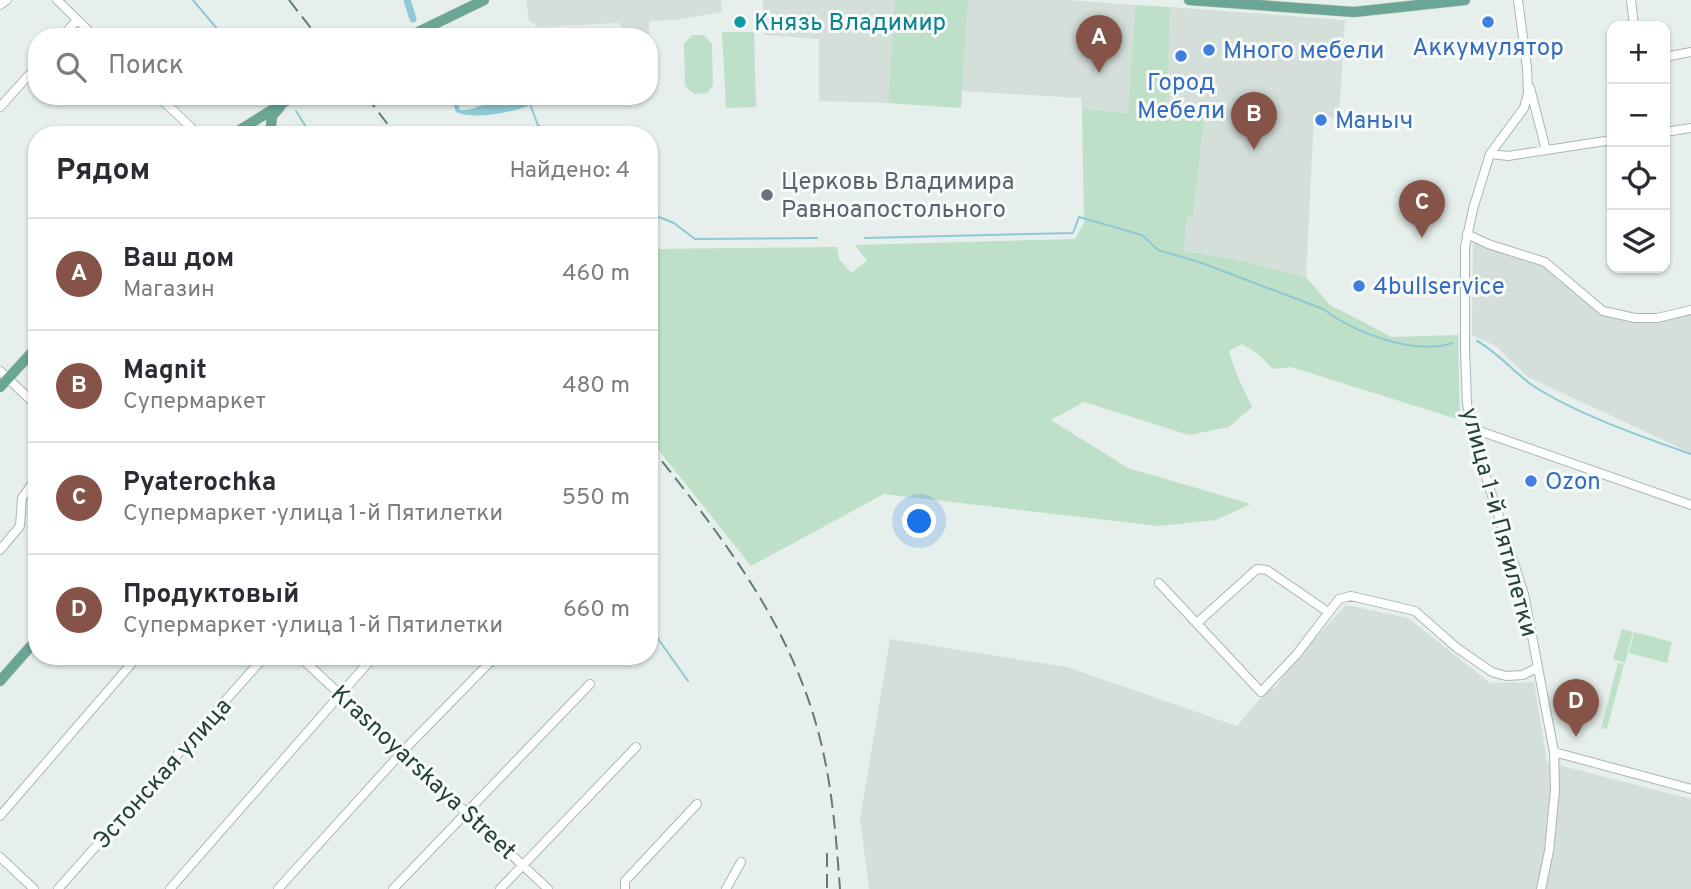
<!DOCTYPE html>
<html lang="ru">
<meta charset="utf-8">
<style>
body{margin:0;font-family:Overpass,sans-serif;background:#f7f7f7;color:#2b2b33}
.controls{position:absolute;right:21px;top:21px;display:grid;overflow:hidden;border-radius:14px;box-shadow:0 2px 5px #0004}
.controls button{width:63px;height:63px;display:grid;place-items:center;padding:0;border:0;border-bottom:2px solid #e1e1e2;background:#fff;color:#2b2b33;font:35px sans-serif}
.you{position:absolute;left:920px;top:522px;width:24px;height:24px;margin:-18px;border:5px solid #fff;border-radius:50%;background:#1a73e8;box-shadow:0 0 0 10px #1a73e833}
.badge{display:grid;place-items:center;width:46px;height:46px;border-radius:50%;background:#855347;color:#fff;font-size:23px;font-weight:700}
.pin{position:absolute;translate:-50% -58px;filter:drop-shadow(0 2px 4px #0008)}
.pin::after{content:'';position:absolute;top:37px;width:24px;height:21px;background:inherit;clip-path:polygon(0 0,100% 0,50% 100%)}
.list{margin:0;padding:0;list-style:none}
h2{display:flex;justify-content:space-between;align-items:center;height:91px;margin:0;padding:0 28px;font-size:30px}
h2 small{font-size:23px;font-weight:400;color:#7c7c81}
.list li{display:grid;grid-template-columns:46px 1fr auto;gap:21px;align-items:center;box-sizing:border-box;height:112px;padding:0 28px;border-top:2px solid #e1e1e2}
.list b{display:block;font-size:26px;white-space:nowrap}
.list p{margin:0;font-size:23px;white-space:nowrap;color:#7c7c81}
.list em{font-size:23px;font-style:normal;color:#7c7c81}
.icon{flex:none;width:38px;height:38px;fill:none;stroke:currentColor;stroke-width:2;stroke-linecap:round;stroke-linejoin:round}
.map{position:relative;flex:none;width:1691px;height:889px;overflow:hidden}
.search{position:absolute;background:#fff;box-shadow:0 2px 5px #0004;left:28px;top:28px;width:630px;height:77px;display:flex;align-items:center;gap:18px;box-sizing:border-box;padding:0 24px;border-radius:28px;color:#7c7c81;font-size:26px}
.panel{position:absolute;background:#fff;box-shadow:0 2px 5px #0004;left:28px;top:126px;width:630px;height:539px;border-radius:28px}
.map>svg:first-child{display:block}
.built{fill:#d4dfda}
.green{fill:#bfe0c8}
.water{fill:#8ec9d4}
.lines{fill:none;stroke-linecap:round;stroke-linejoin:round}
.stream{stroke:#8ec9d4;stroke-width:2}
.canal{stroke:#8ec9d4;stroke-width:7}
.minor-casing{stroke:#a8b8b2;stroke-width:10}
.major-casing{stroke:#c2cac8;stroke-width:11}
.minor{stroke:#fff;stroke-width:8}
.major{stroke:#6aa596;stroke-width:10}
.rail{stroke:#5f7d75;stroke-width:2;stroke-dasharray:14 7;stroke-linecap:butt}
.culture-dot{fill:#0f9aa8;stroke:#f7fbf9;stroke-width:2.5}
.shop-dot{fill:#3f7fe0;stroke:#f7fbf9;stroke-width:2.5}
.worship-dot{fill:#6b7280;stroke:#f7fbf9;stroke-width:2.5}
.labels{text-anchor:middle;stroke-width:6;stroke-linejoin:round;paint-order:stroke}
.culture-label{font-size:24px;fill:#0d838f;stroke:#f7fbf9;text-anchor:start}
.shop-label{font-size:24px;fill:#366cbe;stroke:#f7fbf9;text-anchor:start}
.worship-label{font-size:24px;fill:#5b616d;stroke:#f7fbf9;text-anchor:start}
.street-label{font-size:24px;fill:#24423a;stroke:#f7fbf9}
</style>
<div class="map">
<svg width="1691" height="889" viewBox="0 0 1691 889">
<rect width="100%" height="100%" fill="#e6efeb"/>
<path class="built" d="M526,0h195l1,12 -47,8 -26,1v14h-23l-7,-12 -81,4 -9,-6z
M763,0h132l-7,103 -69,-2v-62l-55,-4z
M968,0h101l66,5 -7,108 -46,-4 -1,-11 -119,-7z
M1171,7l174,13 -6,99 -25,-3 -8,161 -66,-17 -56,-9 3,-35h6l-27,-104z
M1473,242l75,25 57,47 41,8 45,-10v141l-163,-76 -32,-31 -24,-11z
M1346,605l62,13 82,65 44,-1 13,80 144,37v90h-822l-9,-70 30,-180 177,28 170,59 32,-38 5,1 23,-31z"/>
<path class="green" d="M895,0h73l-7,108 -73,-5z
M1135,5l36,2 -5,105 38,4 -11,100h-6l-3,35 56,9 66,17 24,28 62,32 66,-2 2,85 -169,-53 -18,2 -15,-15 -16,-10 -13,7 7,22 16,34 -23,20 -40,8 -105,-33 -33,18 77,48 123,36 -35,16 -58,6 -274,-32 -133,72 -102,-128v-189l188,-2 2,12 12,14 16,-12 -12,-16 220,-6 9,-16 -2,-114 46,4z
M722,32h32l2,75 -30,1z
M692,35h12l8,9 1,41 -6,8 -13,1 -9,-8 -1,-42z
M1622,629l11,3 -8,31 -12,-4z
M1634,632l38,10 -5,21 -38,-10z
M1618,663l6,1 -17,65 -6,-1z"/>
<path class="water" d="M451,96h4l5,14c15,1 23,-8 36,-7l2,-3 13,2 18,-1 -1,5c-18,7 -56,14 -72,6z"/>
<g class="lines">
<path class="stream" d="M193,0l31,37
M529,102l9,23 12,10
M296,111l15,24
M649,213l25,10 21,16 122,-1
M865,238l208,-5 6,-16 63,18 16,15 44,13 121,46c30,23 91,47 129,34
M1477,341c20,11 36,30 55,44 42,28 110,52 159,69
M649,626l39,55"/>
<path class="canal" d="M407,0l6,19"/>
<defs>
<path id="minor" d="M57,0l38,37
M1518,0l9,68 1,25 -4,15 -34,46 -17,55 -8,38v102l2,54 7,37 50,154 30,158 1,38 -6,61 -8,38
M1631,0l3,26
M0,5l7,-5
M62,37l15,-17
M1665,57l26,-5
M1530,88l16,62
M158,96l41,39
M0,107l37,-41
M1665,132l26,-4
M1490,154l18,2 104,-16
M1467,234l21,10 57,18 58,49 32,7h22l34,-8
M0,371l37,35
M1471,428l220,77
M0,550l20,-24 2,-28 15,-21
M1159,583l102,109 35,-37 43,-56 12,-3 64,15 42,37 35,24 14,4 17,-1 15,-8
M1197,623l60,-54 10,1 61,42
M299,656l249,233
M1554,752l137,37
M0,816l138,-160
M0,857l34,32
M58,889l207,-233
M170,889l204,-233
M278,889l124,-137 94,-96
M393,889l197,-205
M500,889l136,-142
M625,889v-8l72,-77
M726,889l15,-27"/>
<path id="major" d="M1189,0l165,12 111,-12
M408,37l76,-37
M232,135l62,-39
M270,135l2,-19 8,-9
M0,387l37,-40
M0,681l37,-42"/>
</defs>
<use href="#minor" class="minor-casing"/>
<use href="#major" class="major-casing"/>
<use href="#minor" class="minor"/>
<use href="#major" class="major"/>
<path class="rail" d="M289,0l29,37
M366,96l30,39
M649,445c71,89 139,175 169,286 14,51 18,105 22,158
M827,853v36"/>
</g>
<circle class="culture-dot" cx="740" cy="22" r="7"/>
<g class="shop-dot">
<circle cx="1488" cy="22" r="7"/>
<circle cx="1209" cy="50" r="7"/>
<circle cx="1181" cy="56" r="7"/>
<circle cx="1321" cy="120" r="7"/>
<circle cx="1359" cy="286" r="7"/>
<circle cx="1531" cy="481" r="7"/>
</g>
<circle class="worship-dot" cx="767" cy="195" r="7"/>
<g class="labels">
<g class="culture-label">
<text x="754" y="30">Князь Владимир</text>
</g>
<g class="shop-label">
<text x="1488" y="55" text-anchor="middle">Аккумулятор</text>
<text x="1223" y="58">Много мебели</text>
<text x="1181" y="90" text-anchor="middle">Город<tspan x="1181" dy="28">Мебели</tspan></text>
<text x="1335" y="128">Маныч</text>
<text x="1373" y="294">4bullservice</text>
<text x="1545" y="489">Ozon</text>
</g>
<g class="worship-label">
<text x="781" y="189">Церковь Владимира<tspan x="781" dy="28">Равноапостольного</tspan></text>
</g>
<g class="street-label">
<text transform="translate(1500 522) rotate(75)" y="8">улица 1-й Пятилетки</text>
<text transform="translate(424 772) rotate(43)" y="8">Krasnoyarskaya Street</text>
<text transform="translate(162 773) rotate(-48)" y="8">Эстонская улица</text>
</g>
</g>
</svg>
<div class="controls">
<button>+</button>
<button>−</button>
<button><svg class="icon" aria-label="locate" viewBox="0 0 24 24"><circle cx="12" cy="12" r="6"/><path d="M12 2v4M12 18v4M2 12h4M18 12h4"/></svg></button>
<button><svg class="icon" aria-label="layers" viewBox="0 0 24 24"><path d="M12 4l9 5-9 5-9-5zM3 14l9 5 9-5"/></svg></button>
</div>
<div class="you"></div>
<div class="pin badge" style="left:1099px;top:73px">A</div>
<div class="pin badge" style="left:1254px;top:150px">B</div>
<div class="pin badge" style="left:1422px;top:238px">C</div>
<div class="pin badge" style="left:1576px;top:737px">D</div>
<div class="search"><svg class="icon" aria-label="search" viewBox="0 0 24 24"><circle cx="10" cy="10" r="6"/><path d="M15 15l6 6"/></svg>Поиск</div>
<section class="panel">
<h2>Рядом<small>Найдено: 4</small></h2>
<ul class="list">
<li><span class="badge">A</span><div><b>Ваш дом</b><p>Магазин</p></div><em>460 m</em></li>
<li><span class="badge">B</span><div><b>Magnit</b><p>Супермаркет</p></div><em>480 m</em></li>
<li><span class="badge">C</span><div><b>Pyaterochka</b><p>Супермаркет · улица 1-й Пятилетки</p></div><em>550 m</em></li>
<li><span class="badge">D</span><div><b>Продуктовый</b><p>Супермаркет · улица 1-й Пятилетки</p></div><em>660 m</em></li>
</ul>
</section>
</div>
